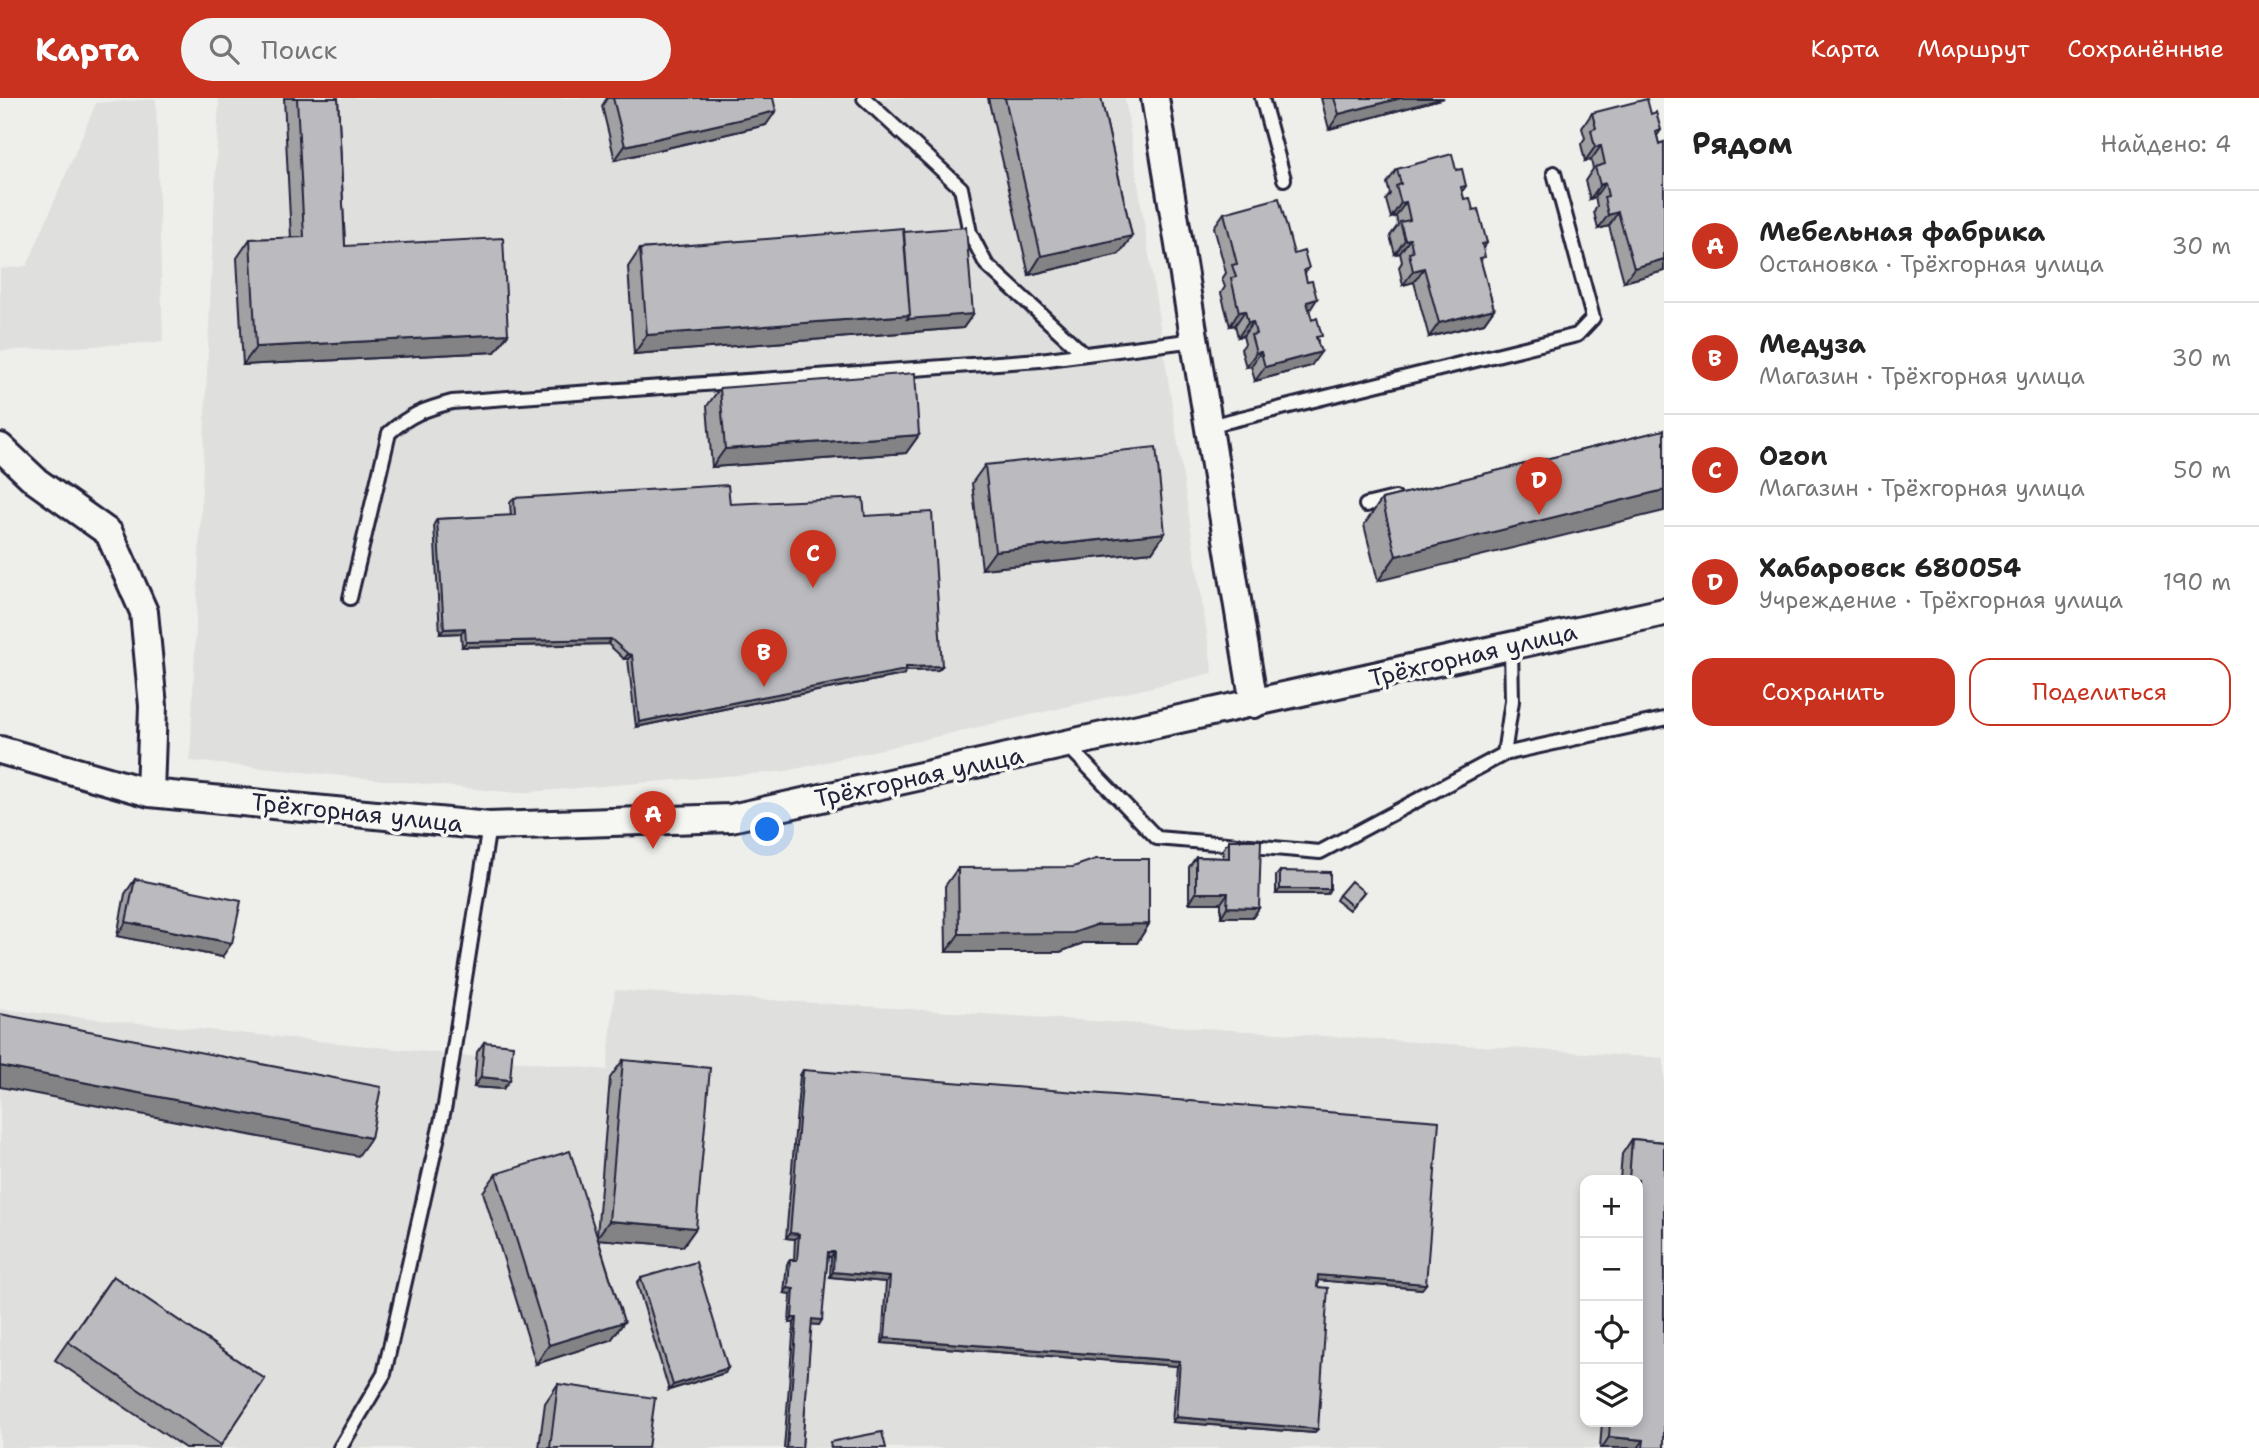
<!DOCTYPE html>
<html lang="ru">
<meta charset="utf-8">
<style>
body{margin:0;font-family:"Shantell Sans",sans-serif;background:#f2f2f2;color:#222}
.controls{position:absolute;right:21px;bottom:21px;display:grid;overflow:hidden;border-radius:14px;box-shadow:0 4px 10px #0003}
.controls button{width:63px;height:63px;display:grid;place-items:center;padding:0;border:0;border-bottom:2px solid #e0e0e0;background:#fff;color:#222;font:35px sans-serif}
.you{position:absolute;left:768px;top:732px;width:24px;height:24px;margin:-18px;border:5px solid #fff;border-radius:50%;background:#1a73e8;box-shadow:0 0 0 10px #1a73e833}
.badge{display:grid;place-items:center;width:46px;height:46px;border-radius:50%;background:#c8321e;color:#fff;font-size:23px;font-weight:700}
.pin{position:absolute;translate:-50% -58px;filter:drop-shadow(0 2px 4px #0008)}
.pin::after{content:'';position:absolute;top:37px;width:24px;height:21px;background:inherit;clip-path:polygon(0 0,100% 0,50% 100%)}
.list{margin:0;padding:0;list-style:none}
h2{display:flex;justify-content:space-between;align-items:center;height:91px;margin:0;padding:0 28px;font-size:30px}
h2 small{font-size:23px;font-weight:400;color:#767676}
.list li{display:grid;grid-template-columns:46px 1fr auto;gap:21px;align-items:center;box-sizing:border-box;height:112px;padding:0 28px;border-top:2px solid #e0e0e0}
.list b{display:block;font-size:26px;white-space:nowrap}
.list p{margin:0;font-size:23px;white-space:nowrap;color:#767676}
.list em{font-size:23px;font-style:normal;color:#767676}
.actions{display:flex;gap:14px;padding:21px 28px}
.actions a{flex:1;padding:16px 0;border:2px solid #c8321e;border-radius:21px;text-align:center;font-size:24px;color:#c8321e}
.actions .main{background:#c8321e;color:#fff}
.icon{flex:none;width:38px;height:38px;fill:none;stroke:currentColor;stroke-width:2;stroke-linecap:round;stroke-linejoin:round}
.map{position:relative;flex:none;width:1664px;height:1350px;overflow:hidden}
header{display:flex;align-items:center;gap:42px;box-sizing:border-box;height:98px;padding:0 35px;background:#c8321e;color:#fff}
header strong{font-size:33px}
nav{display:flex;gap:38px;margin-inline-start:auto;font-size:24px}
.search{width:490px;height:63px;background:#f2f2f2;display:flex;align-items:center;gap:18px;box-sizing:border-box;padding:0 24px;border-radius:38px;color:#767676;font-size:26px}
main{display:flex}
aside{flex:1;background:#fff}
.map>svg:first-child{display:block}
.built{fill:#dfdfde;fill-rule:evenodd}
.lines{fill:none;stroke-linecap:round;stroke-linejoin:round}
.lane-casing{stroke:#22223b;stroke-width:18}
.street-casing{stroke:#22223b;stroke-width:32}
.lane{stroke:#f6f6f2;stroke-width:12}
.street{stroke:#f6f6f2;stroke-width:26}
.wall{fill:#a1a1a4;stroke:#22223b;stroke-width:2}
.shaded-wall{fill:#838386;stroke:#22223b;stroke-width:2}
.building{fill:#bbbbbf;stroke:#22223b;stroke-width:2}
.labels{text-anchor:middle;stroke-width:7;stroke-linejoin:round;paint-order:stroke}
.street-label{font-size:24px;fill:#22223b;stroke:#f6f6f2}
</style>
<header>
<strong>Карта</strong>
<div class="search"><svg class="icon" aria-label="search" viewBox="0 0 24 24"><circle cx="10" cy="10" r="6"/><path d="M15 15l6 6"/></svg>Поиск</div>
<nav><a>Карта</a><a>Маршрут</a><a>Сохранённые</a></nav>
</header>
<main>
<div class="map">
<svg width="1664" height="1350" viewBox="0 0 1664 1350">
<rect width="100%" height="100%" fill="#eeeeeb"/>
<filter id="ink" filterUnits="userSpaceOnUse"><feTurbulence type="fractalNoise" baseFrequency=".0143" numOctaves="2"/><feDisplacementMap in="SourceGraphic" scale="14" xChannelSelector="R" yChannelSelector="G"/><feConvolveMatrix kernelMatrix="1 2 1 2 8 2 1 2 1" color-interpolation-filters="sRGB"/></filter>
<g filter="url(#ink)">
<path class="built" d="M219,0h906l88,575 -426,98 -270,22 -327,-32z
M156,1l7,243 -163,9v-82l27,-3 69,-163z
M615,892l1049,68v390h-1664v-439l607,61zM1585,1082h53v242h-53z"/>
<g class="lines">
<defs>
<path id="lane" d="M864,0l97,90 9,45 16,31 98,90
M1262,0l22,81
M1209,328l368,-91 16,-17 -39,-145
M1366,407l29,-7
M350,500l39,-165c20,-18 36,-24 63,-31l588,-42 155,-20
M1067,647l90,93 163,14 184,-98 160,-35
M1504,656l8,-53 -1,-54
M340,1350l44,-74 61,-269 44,-279"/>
<path id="street" d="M1155,0l99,606
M0,349l36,34 73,52 35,79 9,94 -3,87
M0,652l150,43 339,33 242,-8 933,-206"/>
</defs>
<use href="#lane" class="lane-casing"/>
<use href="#street" class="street-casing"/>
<use href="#lane" class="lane"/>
<use href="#street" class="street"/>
</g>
<path class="wall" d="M284,0h54l7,148 163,88 -13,18 -252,13 -6,-107 13,-19 41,-1z
M607,0h166l-7,27 -151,35 -13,-54z
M988,0h113l31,138 -13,18 -90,21z
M1321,0h123l-115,31z
M1592,15l59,1 10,16 -4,6 2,8 5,-2v129l-40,11 -15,-56 -11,3 -4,-17 3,-6 -2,-9 -5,2 -5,-18 8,-12 -2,-9 -6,1 -4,-17 4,-6 -3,-10z
M1397,71l59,1 10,16 -4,6 2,7 9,11 14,33 -4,6 -2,13 13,47 -10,14 -55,14 -15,-55 -11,3 -4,-18 3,-5 -2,-9 -5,1 -5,-18 8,-11 -2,-9 -5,2 -5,-18 4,-6 -3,-11z
M1224,115l70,41 15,14 -4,5 4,38 9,30 -7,25 -56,15 -4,-15 -5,1 -5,-18 4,-5 -2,-8 -5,1 -3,-12 -5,1 -9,-33 4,-6 -3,-8 4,-6 -12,-46z
M904,134l69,82 -10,14 -329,26 -6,-87 12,-18z
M720,290l199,47 -13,18 -194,14 -5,-61z
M1664,332l-286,151 -14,-56 18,-26z
M985,367l180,68 -13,19 -170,17 -10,-86z
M514,400l216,6 135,12 77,150 -4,4 -32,1 -3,4 -150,28 -117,24 -8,-68h-4l-16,-15 -146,3 -1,-14 -21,1 -6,-110 3,-5 74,-3 -1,-13z
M1229,742l30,68 -6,9h-32v-14h-32v-36l7,-10 27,1v-9z
M958,770l191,56 -12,19h-54l-23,9h-114l-1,-66z
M1280,773l47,23h-51v-18z
M135,781l87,78 -105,-21 8,-42z
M1364,794l-15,18 -13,-10 3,-5z
M484,944l19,47 -29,-2 3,-35z
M623,962l73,168 -13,18 -85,-7 26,83 -13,18 -75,24 -53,-172 13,-18 101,62 13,-158z
M803,972l619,219 -104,-9 -4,153 -142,-11 5,-56 -295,-23 4,-61 -56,-5 1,-20h-3l-9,68 -8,-1 -9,124h-18l10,-125h-5l2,-29 -7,-1 3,-29 3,-4h4l1,-21 -9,-1 14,-163z
M1632,1041l32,3v306h-64l2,-26h36v-242h-18l2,-26z
M113,1178l152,103 -46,69h-34l-130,-88z
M641,1180l84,95 -56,17 -32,-107z
M558,1286l90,64h-109l6,-45z"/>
<path class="shaded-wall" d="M1401,0h43l-115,31 10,-15z
M776,13l-10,14 -151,35 10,-14z
M1601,48l-10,14 -6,1 10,-14z
M1605,85l-10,14 -5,2 10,-14z
M1406,104l-10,14 -5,2 10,-15z
M1618,114l-9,14 -11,3 10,-14z
M1132,138l-13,18 -90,21 12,-19z
M1410,141l-10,14 -5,1 10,-14z
M1664,161v12l-40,11 10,-14z
M1424,170l-10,14 -11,3 10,-14z
M1317,201l-9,14 -1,-11z
M1494,211l-10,14 -55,14 10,-14z
M1245,213l-10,14 -5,1 9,-14z
M973,216l-10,14 -329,26 13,-19 263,-20z
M1253,224l-10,14 -5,1 10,-14z
M508,236l-13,18 -252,13 13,-18z
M1261,254l-10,14 -5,1 10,-14z
M1321,254l-10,14 -56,15 10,-14z
M919,337l-13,18 -194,14 13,-18z
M1664,392v21l-286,70 18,-25z
M1165,435l-13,19 -170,17 13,-18z
M465,530l-4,5 -21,1 4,-5z
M611,541l-3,5 -146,3 4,-5z
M628,556l4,1 -4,4h-4z
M942,568l-4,4 -32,1 -3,4 -150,28 -117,24 3,-5 267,-55z
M1280,791h50l-3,5h-51z
M1196,795h32l-7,10h-32z
M1227,809l32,1 -6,9h-32z
M126,824l106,21 -10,14 -105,-21z
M1149,826l-12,19h-54l-23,9h-114l13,-18 137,-9z
M0,968l371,72 -13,18 -358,-69z
M481,979l29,3 -7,9 -29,-2z
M609,1123l87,7 -13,18 -87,-7z
M790,1135l9,1 -4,5 -9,-1z
M828,1154h6l-3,5 -6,-1z
M833,1174l57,5 -4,5 -56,-5z
M1318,1177l108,9 -4,5 -107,-9z
M788,1190l6,1 -3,5 -7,-1z
M792,1220h5l-3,5h-5z
M812,1221l10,1 -3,5 -11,-1z
M624,1224l-13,18 -75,24 13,-19z
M885,1240l295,23 -3,5 -295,-23z
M728,1270l-3,5 -56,17 4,-5z
M1176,1319l142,12 -4,4 -142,-11z
M1609,1339l35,3 -6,8h-36z"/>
<path class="building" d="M297,0h41l7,148 158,-8 5,96 -252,13 -6,-108 54,-2z
M613,0h160l3,13 -151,35z
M1005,0h96l31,138 -91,20z
M1334,0h67l-62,16z
M1647,1l4,15 5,-2 5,18 -5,2 3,12 5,-2v117l-30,9 -16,-56 -10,3 -4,-18 4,-1 -3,-13 -5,2 -5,-18 10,-3 -4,-18 -6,1 -4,-17 5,-2 -4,-15z
M1452,56l4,16 6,-1 4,17 -5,1 3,12 6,-1 3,12 5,-1 9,34 -5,1 3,13 -5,1 14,51 -55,14 -15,-55 -11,3 -4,-18 4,-1 -3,-13 -5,1 -5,-18 10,-2 -4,-18 -5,1 -5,-17 5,-2 -4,-15z
M1279,100l15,56 10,-3 5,17 -5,2 3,12 5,-1 5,18 -10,3 5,18 5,-2 5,18 -6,1 5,15 -56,15 -4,-15 -5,1 -5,-18 5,-1 -3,-12 -5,1 -3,-12 -6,1 -8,-34 5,-1 -4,-12 5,-1 -13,-51z
M966,129l7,87 -66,5 3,-4 -6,-83z
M903,130l7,87 -263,20 -7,-86z
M915,275l4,62 -194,14 -5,-61z
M1664,332v60l-268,66 -14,-57z
M1156,349l9,86 -170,18 -10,-86z
M728,387l2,19 133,-6 2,18 67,-4 10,154 -36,1v3l-150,28 -117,24 -7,-67 -4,-1 -17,-15 -145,3 -1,-14 -21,1 -7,-110 78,-4 -1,-17z
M1229,742h32l-2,68 -32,-1 1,-14h-32v-36l33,1z
M1096,761h53v65l-53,1 -23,8 -114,1 -1,-66 115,-1z
M1280,773l50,1v17h-50z
M135,781l106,22 -9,42 -106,-21z
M1351,783l13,11 -12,14 -13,-11z
M0,916l381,73 -10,51 -371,-72z
M484,944l29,3 -3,35 -29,-3z
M623,962l87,8 -14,160 -87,-7z
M803,972l636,51 -13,163 -108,-9 -1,12 11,1 -10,141 -142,-12 4,-56 -295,-23 5,-61 -57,-5 1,-20h-6l-6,68 -10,-1 -10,129h-15l10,-130h-5l2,-29 -6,-1 2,-28h7l2,-26 -9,-1z
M1632,1041l32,3v306h-21l1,-8 -35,-3 1,-15h28v-242h-9z
M570,1053l54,171 -75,23 -53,-171z
M696,1164l32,106 -55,17 -32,-107z
M113,1178l152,103 -44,66 -153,-103z
M558,1286l97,14 -7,50h-98z
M882,1334l4,16h-55l-1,-6z"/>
</g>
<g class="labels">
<g class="street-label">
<text transform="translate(1473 557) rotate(-13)" y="8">Трёхгорная улица</text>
<text transform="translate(919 679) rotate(-12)" y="8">Трёхгорная улица</text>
<text transform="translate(357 715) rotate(6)" y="8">Трёхгорная улица</text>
</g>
</g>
</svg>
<div class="controls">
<button>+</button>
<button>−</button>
<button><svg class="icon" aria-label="locate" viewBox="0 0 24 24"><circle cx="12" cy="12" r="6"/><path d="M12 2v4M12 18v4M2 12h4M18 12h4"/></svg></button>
<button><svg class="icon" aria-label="layers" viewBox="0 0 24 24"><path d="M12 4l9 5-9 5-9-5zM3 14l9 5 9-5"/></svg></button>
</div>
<div class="you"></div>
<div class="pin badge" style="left:653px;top:751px">A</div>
<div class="pin badge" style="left:764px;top:589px">B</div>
<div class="pin badge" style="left:813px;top:490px">C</div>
<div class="pin badge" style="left:1539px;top:417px">D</div>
</div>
<aside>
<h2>Рядом<small>Найдено: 4</small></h2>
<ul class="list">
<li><span class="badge">A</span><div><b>Мебельная фабрика</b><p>Остановка · Трёхгорная улица</p></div><em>30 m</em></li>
<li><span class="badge">B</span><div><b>Медуза</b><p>Магазин · Трёхгорная улица</p></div><em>30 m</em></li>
<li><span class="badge">C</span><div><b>Ozon</b><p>Магазин · Трёхгорная улица</p></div><em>50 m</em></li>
<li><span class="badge">D</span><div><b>Хабаровск 680054</b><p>Учреждение · Трёхгорная улица</p></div><em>190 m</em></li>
</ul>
<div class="actions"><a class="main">Сохранить</a><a>Поделиться</a></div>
</aside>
</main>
